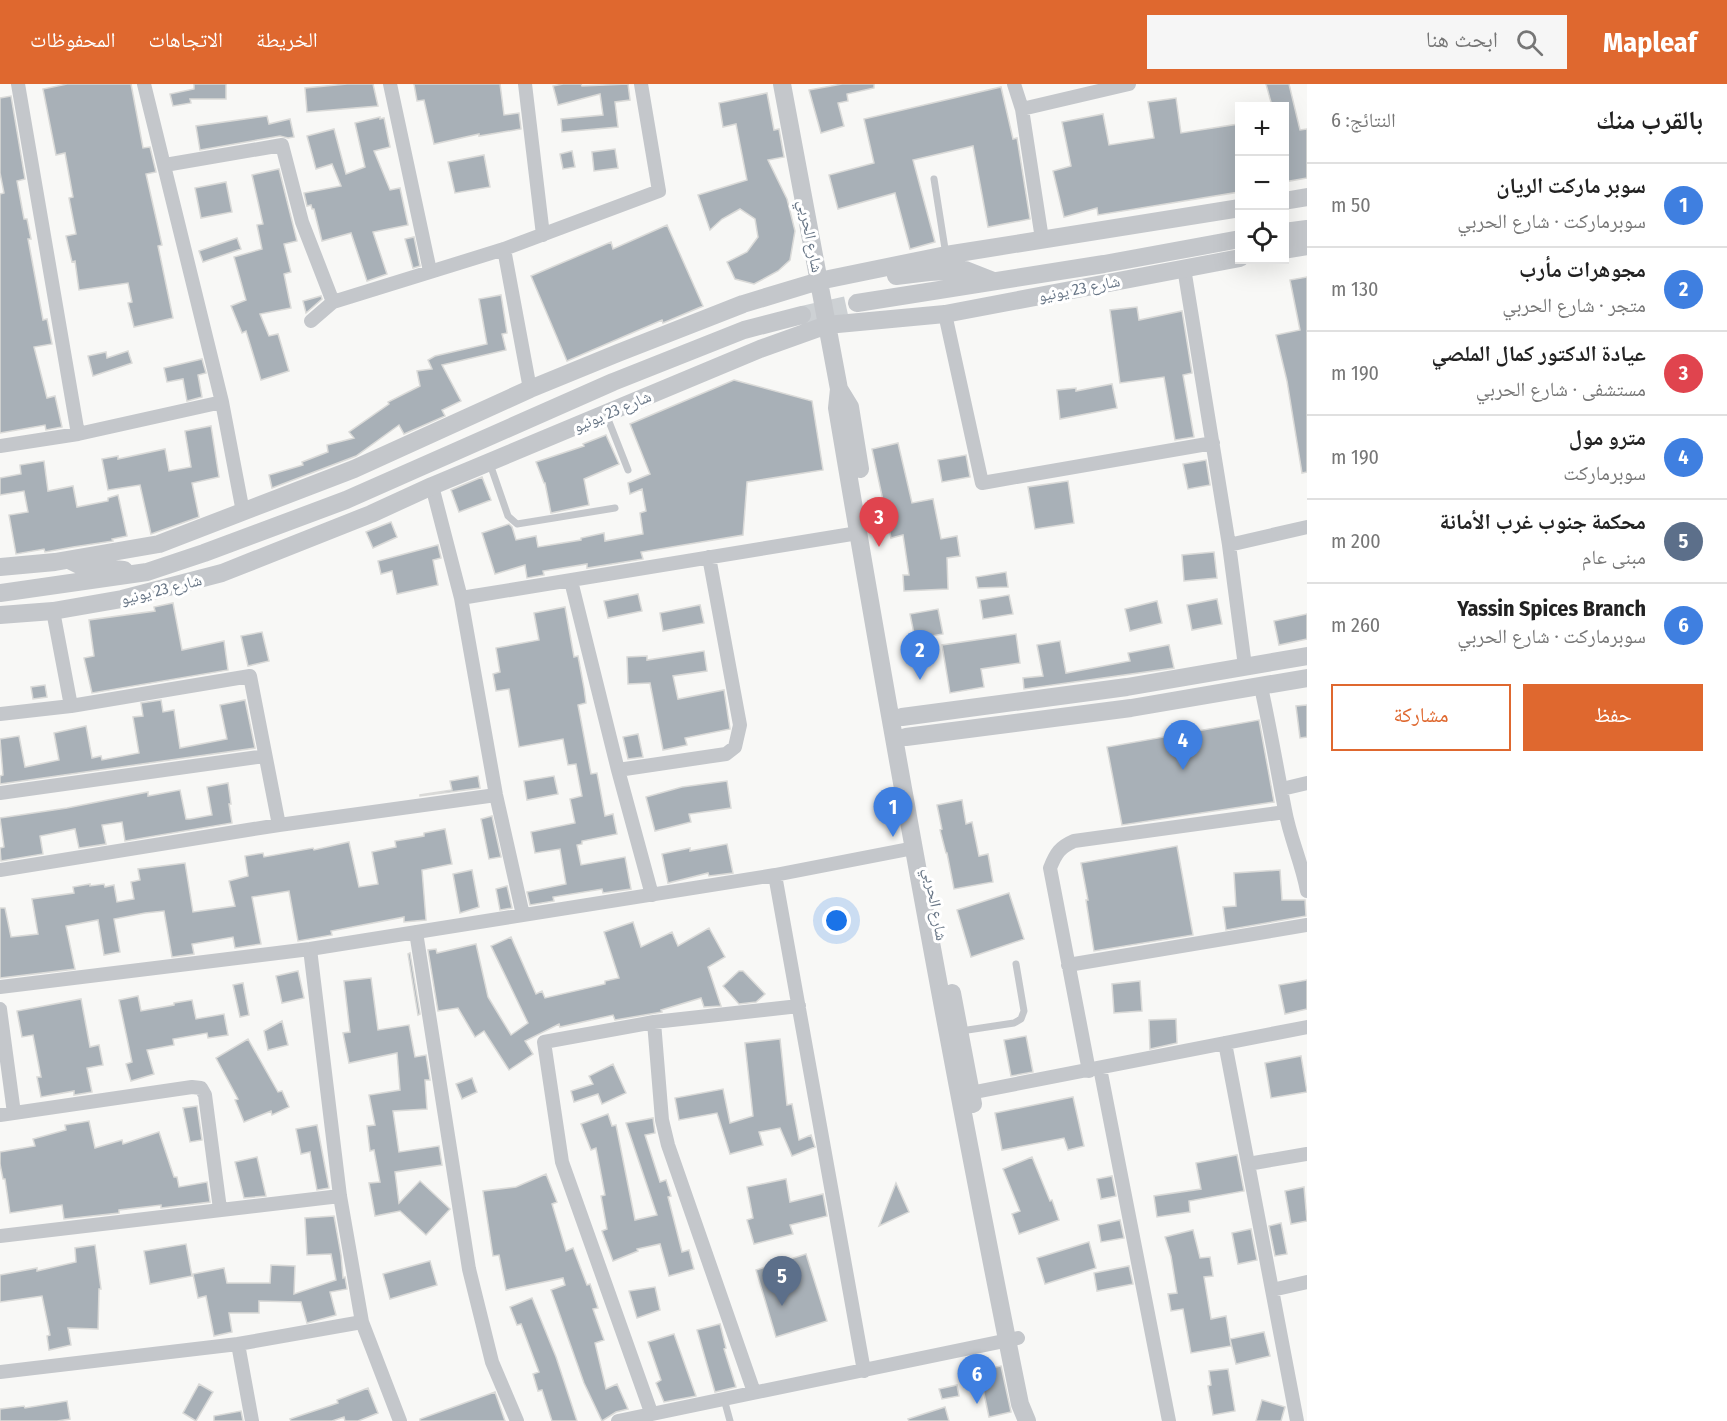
<!DOCTYPE html>
<html lang="ar">
<meta charset="utf-8">
<style>
body{margin:0;font-family:"Fira Sans Condensed","Noto Naskh Arabic",sans-serif;background:#f6f6f6;color:#222;direction:rtl}
.controls{position:absolute;right:18px;top:18px;display:grid;overflow:hidden;border-radius:0px;box-shadow:0 6px 24px #0002}
.controls button{width:54px;height:54px;display:grid;place-items:center;padding:0;border:0;border-bottom:2px solid #e0e0e0;background:#fff;color:#222;font:30px sans-serif}
.you{position:absolute;left:837px;top:837px;width:21px;height:21px;margin:-15px;border:4px solid #fff;border-radius:50%;background:#1a73e8;box-shadow:0 0 0 9px #1a73e833}
.badge{display:grid;place-items:center;width:39px;height:39px;border-radius:50%;background:#df682f;color:#fff;font-size:20px;font-weight:700}
.pin{position:absolute;translate:-50% -50px;filter:drop-shadow(0 2px 3px #0008)}
.pin::after{content:'';position:absolute;top:32px;width:21px;height:18px;background:inherit;clip-path:polygon(0 0,100% 0,50% 100%)}
.list{margin:0;padding:0;list-style:none}
h2{display:flex;justify-content:space-between;align-items:center;height:78px;margin:0;padding:0 24px;font-size:26px}
h2 small{font-size:20px;font-weight:400;color:#767676}
.list li{display:grid;grid-template-columns:39px 1fr auto;gap:18px;align-items:center;box-sizing:border-box;height:84px;padding:0 24px;border-top:2px solid #e0e0e0}
.list b{display:block;font-size:22px;white-space:nowrap}
.list p{margin:0;font-size:20px;white-space:nowrap;color:#767676}
.list em{font-size:20px;font-style:normal;color:#767676}
.actions{display:flex;gap:12px;padding:18px 24px}
.actions a{flex:1;padding:14px 0;border:2px solid #df682f;border-radius:0px;text-align:center;font-size:21px;color:#df682f}
.actions .main{background:#df682f;color:#fff}
.icon{flex:none;width:33px;height:33px;fill:none;stroke:currentColor;stroke-width:2;stroke-linecap:round;stroke-linejoin:round}
.map{position:relative;flex:none;width:1307px;height:1337px;overflow:hidden;direction:ltr}
header{display:flex;align-items:center;gap:36px;box-sizing:border-box;height:84px;padding:0 30px;background:#df682f;color:#fff}
header strong{font-size:28px}
nav{display:flex;gap:33px;margin-inline-start:auto;font-size:21px}
.search{width:420px;height:54px;background:#f6f6f6;display:flex;align-items:center;gap:15px;box-sizing:border-box;padding:0 21px;border-radius:0px;color:#767676;font-size:22px}
main{display:flex}
aside{flex:1;background:#fff}
.map>svg:first-child{display:block}
.building{fill:#a8b0b7;stroke:#dadad8;stroke-width:1.5}
.lines{fill:none;stroke-linecap:round;stroke-linejoin:round}
.tertiary-tunnel{stroke:#cdd1d4;stroke-width:18;stroke-dasharray:18 9;stroke-linecap:butt}
.service{stroke:#c4c7cb;stroke-width:7}
.minor{stroke:#c4c7cb;stroke-width:14}
.tertiary{stroke:#c4c7cb;stroke-width:18}
.labels{text-anchor:middle;stroke-width:6;stroke-linejoin:round;paint-order:stroke}
.street-label{font-size:16px;fill:#687686;stroke:#fff}
</style>
<header>
<strong>Mapleaf</strong>
<div class="search"><svg class="icon" aria-label="search" viewBox="0 0 24 24"><circle cx="10" cy="10" r="6"/><path d="M15 15l6 6"/></svg>ابحث هنا</div>
<nav><a>الخريطة</a><a>الاتجاهات</a><a>المحفوظات</a></nav>
</header>
<main>
<aside>
<h2>بالقرب منك<small>النتائج: 6</small></h2>
<ul class="list">
<li><span class="badge" style="background:#3f7fe0">1</span><div><b>سوبر ماركت الريان</b><p>سوبرماركت · شارع الحربي</p></div><em>50 m</em></li>
<li><span class="badge" style="background:#3f7fe0">2</span><div><b>مجوهرات مأرب</b><p>متجر · شارع الحربي</p></div><em>130 m</em></li>
<li><span class="badge" style="background:#e0444e">3</span><div><b>عيادة الدكتور كمال الملصي</b><p>مستشفى · شارع الحربي</p></div><em>190 m</em></li>
<li><span class="badge" style="background:#3f7fe0">4</span><div><b>مترو مول</b><p>سوبرماركت</p></div><em>190 m</em></li>
<li><span class="badge" style="background:#5c6f8a">5</span><div><b>محكمة جنوب غرب الأمانة</b><p>مبنى عام</p></div><em>200 m</em></li>
<li><span class="badge" style="background:#3f7fe0">6</span><div><b>Yassin Spices Branch</b><p>سوبرماركت · شارع الحربي</p></div><em>260 m</em></li>
</ul>
<div class="actions"><a class="main">حفظ</a><a>مشاركة</a></div>
</aside>
<div class="map">
<svg width="1307" height="1337" viewBox="0 0 1307 1337">
<rect width="100%" height="100%" fill="#f8f8f6"/>
<path class="building" d="M67,0h64l12,64 7,-1 6,25 -10,2 16,71 -4,1 15,72 -39,9 -6,-24 4,-1 -4,-19 -49,7 -4,-29 -3,1 -6,-26 10,-2 -7,-36 4,-1 -8,-44 -9,2 -13,-66z
M194,0h32v15h-36l1,4 -18,3 -3,-12 24,-5z
M347,0h26l5,22 -71,6 -2,-24z
M414,0h86l4,31 15,-2 2,16 -42,7v-2l-45,10 -10,-44 -7,1z
M563,0h18l1,2 46,-2 2,16 -15,2 3,25 -56,5 -1,-13 42,-4 -3,-21 -42,11 -5,-19z
M842,0h32v4l-27,6 1,7 -10,2 6,23 -23,7 -12,-43z
M1266,0h23l11,46 7,-1v49l-23,4v-76h-12z
M1001,3l12,52 4,-1 13,81 -42,8 -15,-81 -60,14 22,82 -25,7 -15,-56 -57,16 -9,-34 45,-12 -10,-44z
M767,9l7,37 5,-1 5,28 -16,3 19,39 8,32 -5,29 -12,11 -24,13 -19,-5 -8,-17 20,-10 11,-15 -3,-18 -15,-10 -18,10 -12,11 -12,-35 49,-15 -11,-56 -13,3 -4,-24z
M11,12l14,83 -8,2 7,38h3l4,20h-3l15,81 4,-1 5,25 -18,3 13,51 8,-2 7,31 -16,3 -1,-5 -45,8v-239l4,-1 -4,-20v-75z
M1176,14l5,35 58,-9v68l-141,23 -1,-7 -33,9 -11,-46 18,-5 -9,-44 41,-8 6,31 45,-7 -6,-36z
M267,32l2,8 21,-5 4,18 -6,1 -8,-2 -80,14 -4,-24z
M380,33v2l4,-1 6,29 -16,4 16,39 10,-2 8,37 -35,7 14,42 -20,7 -16,-48 -29,8 -8,-32h-2l-1,-4 -4,1 -3,-13 37,-7 -9,-22 -16,5 -9,-33 27,-7 12,45 19,-7 -10,-44z
M615,65l3,19 -24,3 -2,-19z
M572,67l3,16 -12,2 -3,-15z
M484,71l6,32 -35,6 -7,-31z
M279,85l18,72 -13,3 7,28 -7,2 7,34 -31,6 9,22 9,-2 11,37 -28,9 -15,-49 -4,2 -11,-27 15,-6 -12,-43 28,-8 -5,-24 6,-1 -11,-49z
M226,98l6,30 -31,6 -6,-30z
M667,141l36,81 -40,17 -1,-3 -95,41 -36,-85 80,-34 2,7z
M414,153l6,29 -7,2 -8,-29z
M237,154l4,11 -38,13 -4,-11z
M1307,193v195l-5,1 -15,-92 -11,-46 24,-5 -10,-50z
M501,211l6,38 -5,1 4,16 -64,15 19,36 -19,9 3,6 -41,18 -5,-9 -43,31 -84,32 -3,-13 34,-10 -1,-3 26,-10 -1,-7 27,-7 -5,-6 40,-28 -1,-2 32,-16 -3,-15 15,-2 -4,-9 7,-4 52,-12 -8,-45z
M321,212l1,3 -16,14 -3,-12z
M1137,223l2,13 43,-9 10,62 -9,2 11,62 -19,3 -11,-63 -44,6 -10,-73z
M128,267l4,12 -39,13 -5,-20 18,-4 1,6z
M202,275l4,14 -8,2 4,22 -15,4 -4,-22 -16,3 -3,-14z
M734,296l78,21 11,69 -76,12 -4,53 -102,17 2,7 -56,9v-4l-44,7 1,4 -17,3 -2,-13 -30,9 -13,-41 27,-9 3,3 4,13 20,-4 2,11 43,-7v-2l23,-5 1,8 38,-7 -3,-21 6,-2 -4,-22 -12,5 -2,-11 22,-9 -20,-50z
M1112,300l5,24 -57,11 -3,-29 19,-2v3z
M211,342l8,51 -27,6 7,34 -48,17 -11,-49 -32,5 -6,-31 16,-3v3l47,-10 4,22 22,-4 -6,-36z
M606,351l13,29 -35,15 5,26 -38,8 -6,-30h-1l-8,-21 48,-16 -1,-2z
M898,359l14,60 21,-4 8,40 16,-3 3,20 -13,2 1,31 -44,2 -1,-16h6l-6,-40 -12,3 -19,-89z
M966,371l4,22 -28,5 -4,-22z
M1206,376l4,25 -22,4 -5,-25z
M44,377l4,30 25,-5 4,21 31,-6v-3l10,-3 9,41 -15,3 1,2 -40,6 -28,5 -1,-3 -28,5 -7,-39 19,-3 -4,-21 -24,4v-17l21,-4 -1,-9z
M482,393l9,23 -32,12 -8,-22z
M1068,397l6,42 -39,6 -7,-42z
M391,438l6,15 -24,11 -7,-16z
M438,461l3,13 -8,2 5,25 -41,9 -5,-23 -11,3 -3,-13z
M1214,468l3,26 -33,3 -2,-26z
M1006,488l2,15 -30,1 -2,-11z
M638,510l4,17 -34,7 -4,-17z
M1009,511l4,19 -30,5 -3,-19z
M1217,515l5,25 -30,6 -5,-25z
M1157,517l5,22 -32,8 -5,-22z
M173,519l9,47 42,-9 4,29 -136,23 -8,-35 10,-2 -5,-36 66,-9 -1,-4z
M700,521l4,18 -41,8 -3,-18z
M565,523l9,50 4,-1 6,32 2,15 -8,2 13,69 6,-1 8,43 8,-2 4,20 -35,7v3l-5,1 4,20 44,-8 6,32 -28,4 -1,-4 -49,8 1,4 -24,4 -3,-13 39,-8 -6,-35 -25,4 -4,-21 44,-9 -5,-24 12,-3 -6,-32 -8,1 -5,-26 -44,8 -10,-58 -13,2 -3,-17 7,-2 -4,-24 43,-8 -5,-27z
M938,525l5,25 -28,5 -5,-25z
M1307,530v25l-28,6 -5,-24z
M262,548l7,29 -21,5 -7,-30z
M1016,550l4,29 -39,6 3,18 -34,6 -8,-48z
M1060,557l6,32 64,-12 -2,-8 41,-8 5,23 -150,21 -1,-11 20,-2 -6,-31z
M704,567l3,20 -34,5 5,23 46,-9 6,39 -45,9 2,7 -24,5 -13,-67 -22,1 -1,-27 20,-1v4z
M45,601l2,12 -14,2 -2,-12z
M161,616l2,12 11,-2 6,38 47,-9 -7,-34 25,-5 10,48 -255,36v-8l3,-1 -3,-36 19,-3 6,31 34,-7 -5,-27 32,-7 6,32 9,-2 1,4 37,-7 -6,-36 10,-1 -2,-13z
M1307,621v32l-7,1 -4,-32z
M1259,636l15,82 -152,23 -15,-78z
M638,650l5,23 -15,2 -5,-22z
M478,692l2,12 -60,8v-1l32,-5 -2,-9z
M554,692l4,18 -31,6 -3,-19z
M727,697l4,27 -42,6 2,8 -36,9 -9,-34 36,-10z
M228,699l3,21h-2l3,19 -107,18 -3,-19 -20,3 4,19 -27,4 -4,-19 -35,7 3,18 -42,7 -1,-13 4,-1 -4,-29 67,-10 81,-16v4l32,-6 6,29h4l22,-4 -5,-28z
M962,716l4,24 6,-2 7,34 9,-2 5,28 -39,7 -7,-36h-1l-6,-23 2,-1 -5,-24z
M492,732l9,41 -12,2 -8,-40z
M445,745l7,35 -30,6 4,50 -22,2v-5l-73,14 1,4 -34,6 -9,-50 -37,6 9,47 -26,4 -2,-11 -41,7 2,10 -22,3 -8,-46 -19,2 -31,6 6,33 -16,3 -6,-35 -32,6 9,43 -75,9v-70h5l6,29 27,-3 -6,-35 42,-6 -1,-6 17,-3v2l14,-2 1,3 9,-2 3,17 17,-3 -3,-17 9,-2 -2,-11 47,-6 8,49 42,-6 -6,-25 19,-5 -3,-20 18,-3 1,4 49,-9 1,2 35,-8 10,45 19,-3 -6,-32 24,-5 -1,-6 29,-5v-3z
M727,760l6,29 -24,3 -1,-3 -40,10 -6,-29 28,-6v3z
M1177,762l16,89 -99,16 -8,-51h2l-7,-37z
M472,786l7,37 -19,6 -7,-39z
M1280,786l2,30h23l1,16 -80,14 -3,-23 13,-1 -2,-33z
M507,802l5,22 -12,2 -4,-21z
M1009,809l15,46 -53,18 -14,-47z
M633,838l8,25 31,-15 6,14 31,-18 16,29 -17,10 13,39 -17,1 -3,-9 -40,12 1,2 -47,8 -2,-5 -53,12 -1,-3 -34,17 8,13 -24,16 -25,-39 -9,6 -17,-29 -20,3 -10,-61 8,-1 1,4 39,-9 12,53 23,38 17,-12 -37,-77 20,-9 25,57 6,-3 3,7 60,-14v-3l14,-3 -15,-46z
M410,869l10,61 -2,1 -10,-61z
M298,887l6,27 -22,5 -6,-27z
M739,887h4l22,23 -9,8 -17,2 -16,-18z
M371,894l7,52 31,-5 6,32 11,-2 4,25h-5l2,29 -34,2 6,41 40,-6 3,19 -47,7 4,31 21,-22 30,28 -24,26 -26,-24 -25,5 -6,-33 11,-1 -6,-32 -4,1 -3,-25 8,-1 -6,-30 31,-5 -3,-37 -48,10 -6,-30 7,-1 -6,-51z
M1307,896v29l-22,5 -6,-29z
M1140,897l2,30 -28,2 -2,-29z
M243,899l6,32 -9,2 -7,-32z
M138,912l3,15 33,-6v-2l18,-3 4,19 28,-5 4,21 -20,3 -1,-5 -34,6 1,6 -27,5 7,24 -23,7 -5,-17 6,-2 -13,-62z
M81,915l9,48 9,-2 4,20 -16,3 5,24 -18,3v-4l-33,6 -4,-20h4l-8,-42 -11,2 -5,-26z
M1176,935l1,24 -27,6 -1,-29z
M282,937l6,24 -20,5 -4,-19z
M1026,952l7,36 -22,4 -7,-36z
M248,955l30,53 4,-1 7,16 -17,8 -1,-4 -27,11 -9,-22 3,-1 -22,-41z
M780,955l7,66 5,-1 7,36 12,-5 4,12 -23,9 -12,-28 -21,4 4,13 -33,9 -13,-41 -38,7 -4,-22 48,-9 7,34 23,-7 -8,-73z
M1301,972l6,36 -36,6 -6,-35z
M613,980l13,29 -24,11 -4,-10 -24,8 -3,-11 22,-7 -4,-8z
M472,994l5,14 -15,7 -6,-15z
M1073,1013l11,49 -16,4 -4,-12 -62,12 -7,-37z
M197,1022l5,34 -12,2 -7,-34z
M608,1030l4,12 4,-1 19,95 22,-5 -31,-92 27,-5 2,15 -10,2 15,47 6,-2 5,16 -3,1 14,55 7,-2 5,19 -25,7 -9,-32 -23,5 1,2 -25,10 -11,-30 5,-2 -6,-33 4,-1 -9,-47 -5,2 -10,-26z
M89,1037l6,27 27,-8 1,4 36,-12 15,45h3l2,10 28,-5 3,20 -49,6v-3l-42,5v3l-55,6 -2,-14 -52,8 -5,-34h-2l-3,-15v-12l35,-6 -2,-7 33,-9 -1,-5z
M317,1041l12,63 -12,2 -7,-38 -9,2 -5,-25z
M1237,1071l7,36 -55,10 1,11 -33,5 -3,-21 47,-7 -5,-26z
M257,1073l9,39 -22,2 -9,-36z
M1032,1073l18,44 2,-1 7,20 -40,14 -7,-20 8,-3 -17,-42z
M546,1090l11,28 -5,2 14,47 7,-3 14,37 3,-1 8,24 -5,1 11,31 -9,3 11,46 11,-5 11,25 -12,3 -14,9 -18,-38 -33,-93 14,-5 -2,-7 -57,12 -7,-35 -6,1 -10,-65 33,-4z
M1112,1092l4,20 -15,3 -4,-20z
M786,1095l4,23 33,-8 4,22 -37,9 3,9 -39,10 -7,-24 6,-2 -6,-31z
M896,1099l13,29 -30,14z
M1304,1103l3,34 -16,3 -6,-33z
M334,1132l7,39 2,23 2,-1 2,12 -17,3 6,23 -29,8 -6,-21 -42,-1v12h-30l3,19 -18,4 -8,-40 -8,2 -5,-24 31,-6 3,15h43l1,-18 24,1 -1,28 42,-14 -5,-26 -24,1 -2,-37z
M1120,1136l4,18 -23,4 -3,-17z
M1281,1139l6,31 -12,2 -6,-30z
M1251,1145l6,31 -19,4 -6,-31z
M1193,1146l7,28 10,-1 3,19 -9,1 7,42 15,-3 5,30 -40,7 -8,-44 -12,2 -3,-17 9,-1 -6,-37 -6,-19z
M1089,1158l7,26 -51,16 -8,-26z
M186,1160l6,32 -42,8 -6,-33z
M95,1161l6,44h-2l-1,40 -30,-1 3,17 -22,5 -2,-14 3,-1 -8,-39 -42,6v-27l37,-7v3l39,-9 -1,-14z
M806,1170l21,67 -51,16 -20,-67z
M430,1177l7,24 -47,14 -7,-25z
M1129,1182l4,18 -36,7 -3,-18z
M655,1203l5,23 -23,8 -8,-27z
M532,1214l24,59 21,64h-25l-10,-31 -4,1 -5,-17 6,-2 -18,-48 -4,1 -7,-18z
M720,1240l6,24 -2,1 12,38 -21,5 -18,-62z
M1264,1248l6,24 -34,8 -6,-25z
M674,1250l22,62 -32,6 -8,-19 5,-3 -13,-38z
M1001,1282l10,46 -22,5 -10,-47z
M1228,1285l7,42 -22,4 -5,-29 3,-1 -2,-14z
M199,1300l14,8 -17,29 -13,-8z
M957,1301l2,11 -17,3 -3,-10z
M368,1304l10,25 -20,8h-13l-1,-4 -12,4h-41l-1,-2 48,-16 -1,-3z
M495,1308l10,29h-85v-2z
M1262,1316l23,7 -4,14h-25z
M67,1317l3,18 -13,2h-57v-12l24,-3 1,2z
M945,1323l4,14h-40l-1,-2z
M241,1327l2,10h-29v-5z"/>
<g class="lines">
<path class="tertiary-tunnel" d="M802,231l55,-12"/>
<path class="service" d="M934,95l12,76
M606,330l22,56
M490,380l18,52 9,8 98,-16
M961,947l53,-8 7,-4 3,-8 -8,-47
M724,1315l6,22"/>
<path class="minor" d="M18,0l60,350
M144,0l78,318 21,110
M390,0l40,187
M525,0l18,151
M1014,0l8,25 20,130
M1022,25l107,-25
M165,81l117,-20 20,77 31,80
M504,165l26,140
M1184,184l45,277 16,121
M945,230l37,169 231,-40
M311,237l22,-19 171,-53 155,-58 -18,-107
M0,362l78,-12 144,-32
M432,402l29,112 35,197 27,120
M1229,461l78,-18
M571,497l47,189 34,125
M461,514l397,-65
M53,527l18,95
M1261,603c9,41 16,82 24,123 5,28 17,53 22,81
M0,630l71,-8 179,-30 29,149
M618,686l108,-16 9,-7 5,-22 -31,-168
M1282,705l25,-6
M0,709l265,-37
M0,786l279,-45 217,-30
M775,791l89,496
M416,848l53,337 23,93 25,59
M310,865l30,247 22,126 38,99
M1068,881l239,-40
M0,903l310,-38 465,-74 139,-27
M0,925l14,104
M654,938l8,98 6,25 86,247
M1225,959l72,378
M1100,984l69,353
M1089,987l-39,-203c6,-15 10,-21 24,-27l211,-29
M970,1009l337,-66
M0,1031l192,-28 9,1 4,7 15,114
M1248,1080l59,-10
M0,1152l340,-40
M1272,1206l35,-8
M238,1260l14,77
M0,1288l238,-28 124,-22
M652,1331l-90,-253 -18,-120 110,-20 145,-16
M618,1337l400,-83"/>
<path class="tertiary" d="M782,0l57,305 -2,19c56,333 116,665 183,996l7,17
M1284,117l23,-4
M1284,148l23,-3
M1284,166l23,-4
M896,192l33,-4 36,-2 28,11
M857,219l247,-39 136,-25
M839,305l11,18 10,62
M69,476l12,6 43,4
M0,483l55,-5 104,-18 195,-75 176,-80 88,-36 125,-49 76,-23 127,-26 294,-47
M0,509l147,-21 57,-19 142,-53 267,-118 131,-52 58,-15
M0,531l53,-4 69,-12 100,-26 149,-59 61,-28 328,-137 67,-24 118,-11 295,-56
M902,633l225,-30 180,-31
M906,653l225,-29 176,-30
M952,909l21,111"/>
</g>
<g class="labels">
<g class="street-label">
<text transform="translate(811 152) rotate(79)" y="6">شارع الحربي</text>
<text transform="translate(1079 204) rotate(-11)" y="6">شارع 23 يونيو</text>
<text transform="translate(612 327) rotate(-23)" y="6">شارع 23 يونيو</text>
<text transform="translate(161 505) rotate(-14)" y="6">شارع 23 يونيو</text>
<text transform="translate(936 820) rotate(80)" y="6">شارع الحربي</text>
</g>
</g>
</svg>
<div class="controls">
<button>+</button>
<button>−</button>
<button><svg class="icon" aria-label="locate" viewBox="0 0 24 24"><circle cx="12" cy="12" r="6"/><path d="M12 2v4M12 18v4M2 12h4M18 12h4"/></svg></button>
</div>
<div class="you"></div>
<div class="pin badge" style="left:893px;top:753px;background:#3f7fe0">1</div>
<div class="pin badge" style="left:920px;top:596px;background:#3f7fe0">2</div>
<div class="pin badge" style="left:879px;top:463px;background:#e0444e">3</div>
<div class="pin badge" style="left:1183px;top:686px;background:#3f7fe0">4</div>
<div class="pin badge" style="left:782px;top:1222px;background:#5c6f8a">5</div>
<div class="pin badge" style="left:977px;top:1320px;background:#3f7fe0">6</div>
</div>
</main>
